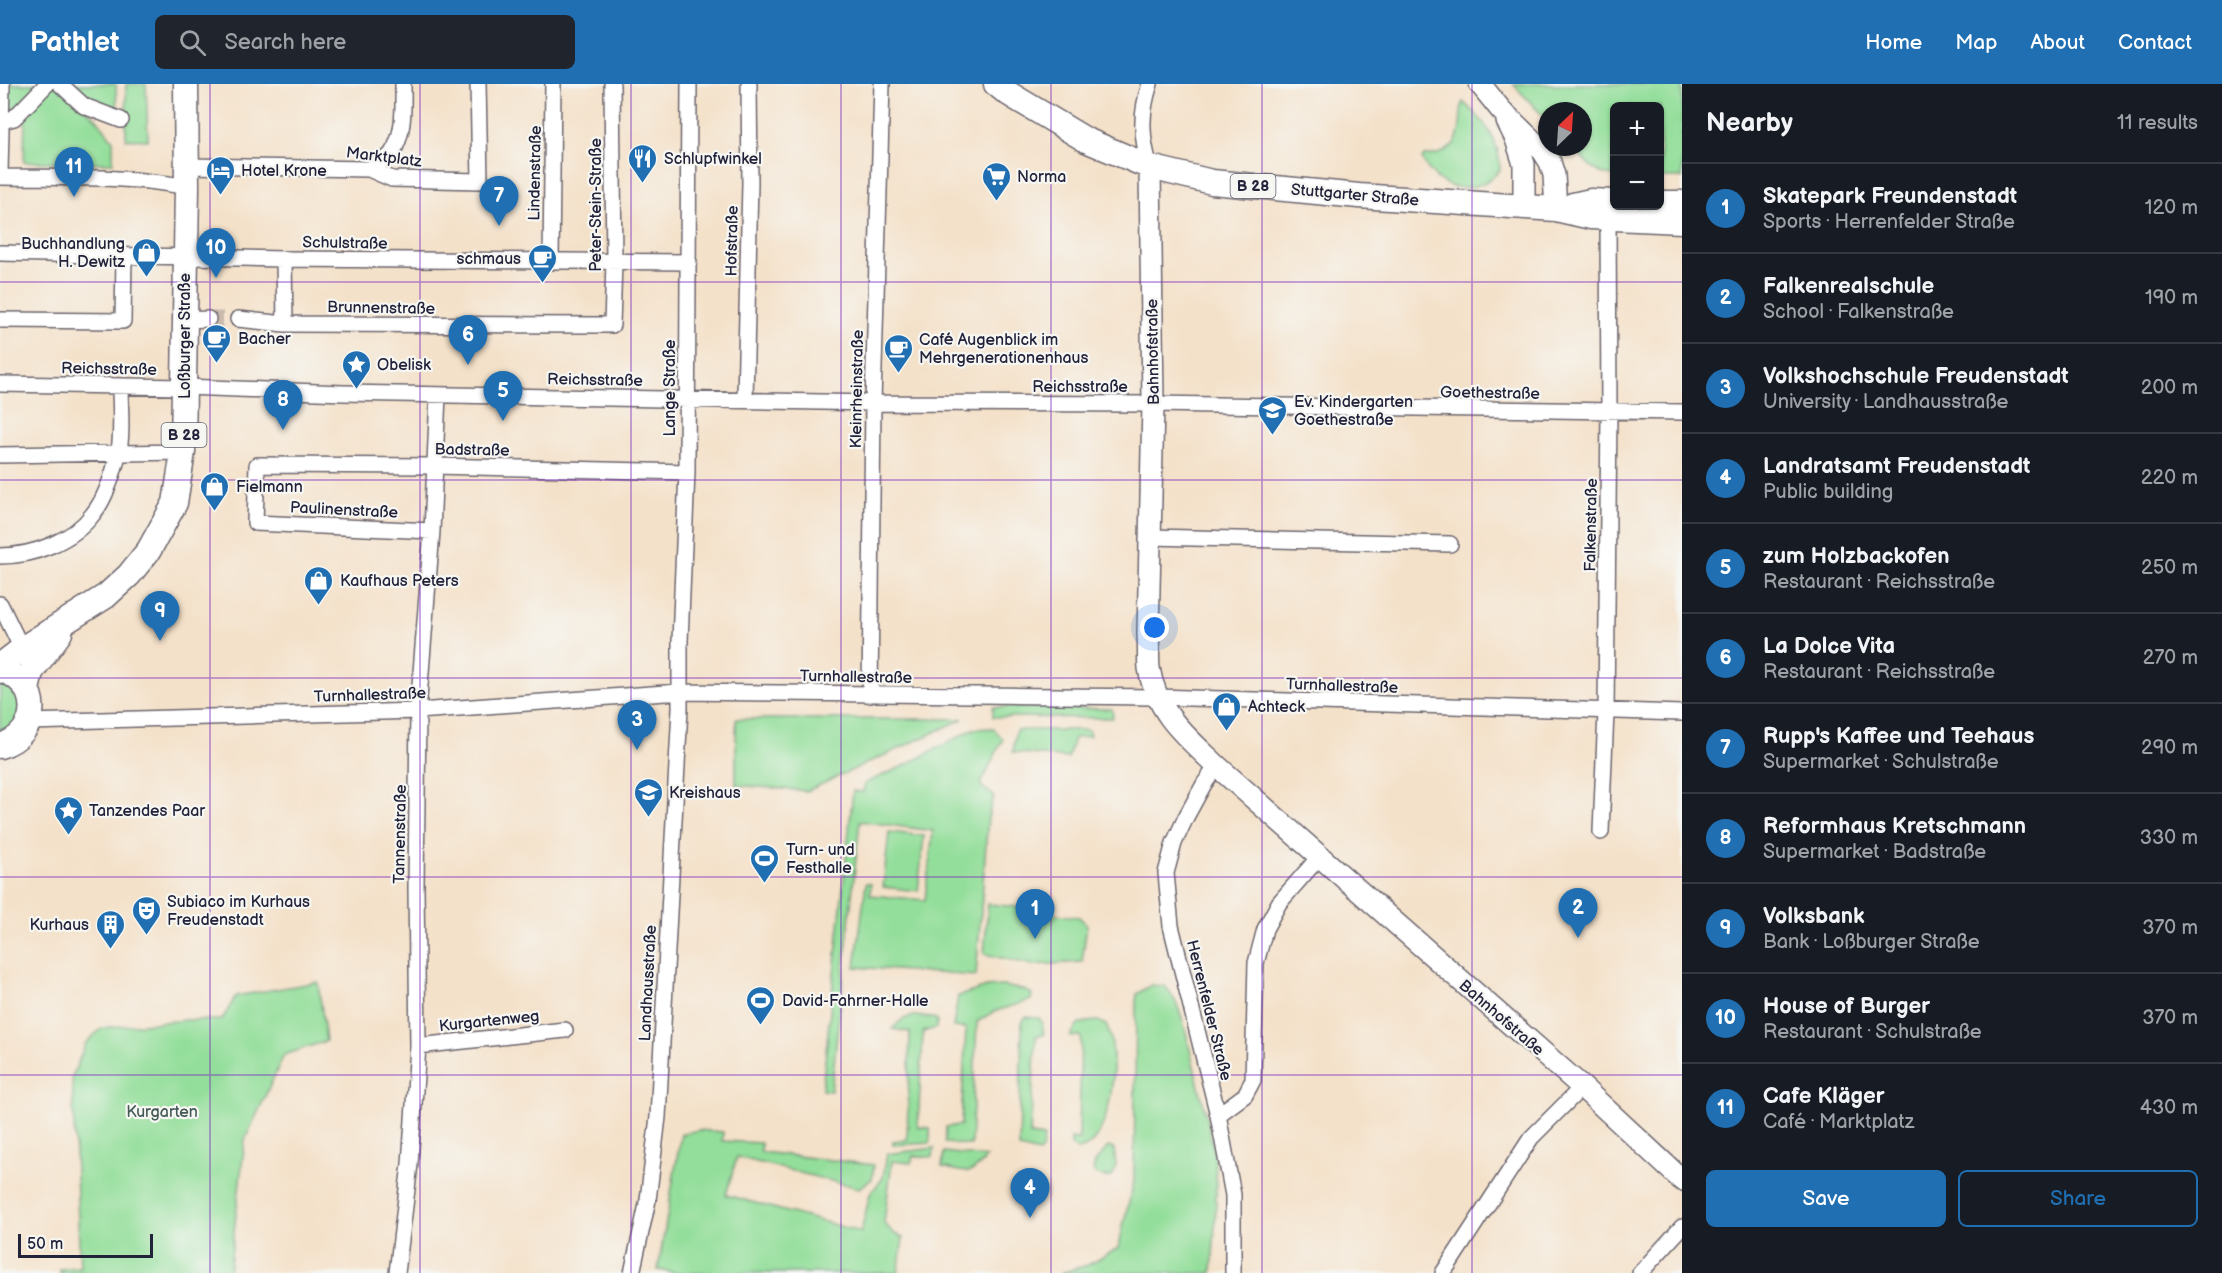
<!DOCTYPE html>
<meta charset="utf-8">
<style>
body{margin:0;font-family:"Balsamiq Sans",sans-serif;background:#20242c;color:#f1f3f6}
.controls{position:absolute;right:18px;top:18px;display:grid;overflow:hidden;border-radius:9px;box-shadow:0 2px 4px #0004}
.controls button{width:54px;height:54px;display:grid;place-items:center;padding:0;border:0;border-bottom:2px solid #363941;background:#171b24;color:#f1f3f6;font:30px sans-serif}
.compass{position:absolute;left:1538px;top:18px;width:54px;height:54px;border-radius:50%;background:#171b24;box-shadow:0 2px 4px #0004;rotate:25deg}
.scale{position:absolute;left:18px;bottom:15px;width:135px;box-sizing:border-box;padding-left:6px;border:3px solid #22223b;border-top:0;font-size:16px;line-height:21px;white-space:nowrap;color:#22223b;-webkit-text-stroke:4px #f6f6f2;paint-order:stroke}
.you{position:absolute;left:1155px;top:544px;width:21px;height:21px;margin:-15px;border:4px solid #fff;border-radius:50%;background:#1a73e8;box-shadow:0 0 0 9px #1a73e833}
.badge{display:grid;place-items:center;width:39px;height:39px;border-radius:50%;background:#1f6fb2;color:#fff;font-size:20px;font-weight:700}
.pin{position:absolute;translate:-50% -50px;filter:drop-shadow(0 2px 3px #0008)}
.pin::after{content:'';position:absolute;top:32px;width:21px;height:18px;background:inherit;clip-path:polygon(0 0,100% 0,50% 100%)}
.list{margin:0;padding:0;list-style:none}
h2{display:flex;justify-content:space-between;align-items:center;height:78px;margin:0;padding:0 24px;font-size:26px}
h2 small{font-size:20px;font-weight:400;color:#9ea1a6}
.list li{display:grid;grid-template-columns:39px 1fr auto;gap:18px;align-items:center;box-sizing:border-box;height:90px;padding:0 24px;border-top:2px solid #363941}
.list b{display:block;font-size:22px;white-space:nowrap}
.list p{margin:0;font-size:20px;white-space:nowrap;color:#9ea1a6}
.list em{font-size:20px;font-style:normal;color:#9ea1a6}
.actions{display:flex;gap:12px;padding:18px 24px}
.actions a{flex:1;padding:14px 0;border:2px solid #1f6fb2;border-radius:9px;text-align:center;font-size:21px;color:#1f6fb2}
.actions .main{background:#1f6fb2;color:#fff}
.icon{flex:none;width:33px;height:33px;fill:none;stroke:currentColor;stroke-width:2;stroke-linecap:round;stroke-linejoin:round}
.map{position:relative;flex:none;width:1682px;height:1189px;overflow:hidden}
header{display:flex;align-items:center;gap:36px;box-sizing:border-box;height:84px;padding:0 30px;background:#1f6fb2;color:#fff}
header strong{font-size:28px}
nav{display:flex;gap:33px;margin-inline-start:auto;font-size:21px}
.search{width:420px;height:54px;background:#20242c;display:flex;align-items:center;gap:15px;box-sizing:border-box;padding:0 21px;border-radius:9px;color:#9ea1a6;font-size:22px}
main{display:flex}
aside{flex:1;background:#171b24}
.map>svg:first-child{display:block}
.green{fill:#93de9a;stroke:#5a806a;stroke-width:1.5}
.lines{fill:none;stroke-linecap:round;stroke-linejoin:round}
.street-tunnel{stroke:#cabbad;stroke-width:15;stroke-dasharray:15 8;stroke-linecap:butt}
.street-casing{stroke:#6c656d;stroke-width:18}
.secondary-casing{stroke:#6c656d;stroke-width:24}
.primary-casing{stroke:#6c656d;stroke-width:27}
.street{stroke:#fff;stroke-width:15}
.secondary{stroke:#fff;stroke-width:21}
.primary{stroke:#fff;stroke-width:24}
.grid{fill:none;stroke:#7b2cbf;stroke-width:1.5;stroke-opacity:0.55}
.labels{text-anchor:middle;stroke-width:4.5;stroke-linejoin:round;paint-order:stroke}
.shield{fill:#f6f6f2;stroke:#626272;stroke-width:1.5}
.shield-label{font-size:15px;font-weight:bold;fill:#22223b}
.street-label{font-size:16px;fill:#22223b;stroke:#f6f6f2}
.poi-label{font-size:16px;fill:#22223b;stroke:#f6f6f2;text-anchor:start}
.park-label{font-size:16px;fill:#445a58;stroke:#f6f6f2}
</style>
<header>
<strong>Pathlet</strong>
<div class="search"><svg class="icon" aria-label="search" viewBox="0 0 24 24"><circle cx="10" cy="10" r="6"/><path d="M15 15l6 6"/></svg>Search here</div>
<nav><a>Home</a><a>Map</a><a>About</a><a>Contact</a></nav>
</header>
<main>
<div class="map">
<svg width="1682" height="1189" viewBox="0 0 1682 1189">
<rect width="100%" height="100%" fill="#f6f6f2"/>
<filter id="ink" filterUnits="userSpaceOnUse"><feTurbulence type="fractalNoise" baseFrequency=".0167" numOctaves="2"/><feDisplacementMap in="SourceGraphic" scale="12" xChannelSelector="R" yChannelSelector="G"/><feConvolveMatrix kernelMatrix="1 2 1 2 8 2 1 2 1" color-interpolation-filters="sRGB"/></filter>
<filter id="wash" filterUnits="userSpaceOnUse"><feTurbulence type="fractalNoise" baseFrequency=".008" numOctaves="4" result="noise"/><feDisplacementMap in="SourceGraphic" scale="24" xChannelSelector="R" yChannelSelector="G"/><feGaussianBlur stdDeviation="1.35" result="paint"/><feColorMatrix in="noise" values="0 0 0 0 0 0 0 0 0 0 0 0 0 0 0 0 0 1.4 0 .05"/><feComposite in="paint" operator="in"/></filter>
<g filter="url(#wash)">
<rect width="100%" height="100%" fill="#f4e1c9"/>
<path class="green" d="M8,0h33l-34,32z
M54,0l42,34 17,22v23l-89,-1 1,-49z
M64,0h52l1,29 -23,-7z
M126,0h20l2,56 -22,-1z
M1513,0h169v94h-22v-72h-46v70c-20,-1 -28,-15 -42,-29h11v-36h-36v9z
M1463,18c22,19 37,38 37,68 -25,27 -61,23 -78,-11l2,-3c20,-1 34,-8 36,-30 1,-9 0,-15 3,-24z
M0,596l18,14c3,19 2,32 -18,39z
M993,623l119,2 1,9 -120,-1z
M736,635h227l-156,72 -71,-6z
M993,644l10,11 -23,46 14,11 -6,21 -12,159 -121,-9 11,-84 5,1 -1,11 55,5 8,-69 -73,-10 -29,270 -9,-1 31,-299 10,1 2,-9 41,-18 67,-36z
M1016,646h72l2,6 -16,2 -6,20 -55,-6z
M889,748l35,4 -6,55 -35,-4z
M988,820l60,6 3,4 28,3 8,8 -5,37 -49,3 -49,-11z
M318,898l8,59 -42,14 -39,85 -16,133h-169v-4l20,-2 -8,-190 14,-34 16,-15 84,-8h36l14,-24z
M1151,901l14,1c17,19 21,48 27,72 7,32 17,63 22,95 5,39 0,81 -2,120h-152l28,-8 31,-17 4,-22 11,-44 2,-179 1,-9z
M1003,902l21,4 8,4 -1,6 -38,12 -16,10 -6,123 -26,-2 1,-16 15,-2 5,-97 -13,-1 5,-31 29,-9z
M914,932l19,2 4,2 -1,8 -13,4 -5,95 12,1v15l-37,2v-4l14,-1 3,-108 -18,-3 11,-10z
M1025,933l14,1 3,5 2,12 -8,1 -6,99 14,2 -2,13 -3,3 -20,-5 3,-125z
M1098,937l8,4c15,25 7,122 -29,125l-6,-5v-7l8,1 2,-103 -11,1c8,-16 11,-15 28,-16z
M699,1046l24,2 -1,9 39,2v9l113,13 -2,14 -13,9 -122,-31 -11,38 135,37 9,-38 13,-16 4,-24 47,-6 -1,9 -20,-1 -2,7 -19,-2 -8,62 9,10 10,5 -5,35h-223l-17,-3 23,-136z
M1108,1063l6,2 2,16 -3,11c-7,3 -17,0 -20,-6l3,-9z
M944,1068l42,5c-13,21 -23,15 -44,10z"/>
</g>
<g filter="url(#ink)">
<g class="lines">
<path class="street-tunnel" d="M208,235h30"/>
<defs>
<path id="street" d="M60,0l24,22 37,14
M2,37l12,-3 33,-34
M187,82l182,3 23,10 88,2 -2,-97
M1150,83c-9,-30 -10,-53 0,-83
M369,85c7,-4 18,-9 23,-16 13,-20 11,-46 11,-69
M0,89l2,-89
M0,93c63,1 125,-2 187,10
M0,169l284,6 405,3
M284,175l1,65 327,1 2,-63 -2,-178
M551,178l2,-178
M238,235l47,5
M0,236l123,1 1,-66
M185,236l23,-1
M0,300l185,3 158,6 530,10 280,1 529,8
M745,315l5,-216 -1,-99
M0,371l183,-3
M432,447l-177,-8 2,-58 177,1 253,6
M1150,453l300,7
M0,472c33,0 73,-15 93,-42 13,-16 20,-39 25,-59 5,-18 2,-50 2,-69
M0,520l22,45
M870,611l3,-292 9,-319
M29,638l389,-11 261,-19 478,5 525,16
M1217,682l-13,18 -18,33 -12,26 -8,30 5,53 47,189 15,80v78
M1601,748l5,-120 3,-301 -1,-193
M418,962l147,-16
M1218,1031l27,-20 8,-15 3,-117 9,-34 14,-26 41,-47
M397,1189l13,-109 8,-118 -2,-158 2,-177 14,-180 6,-136
M632,1189l16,-73 10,-83 22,-408v-68l7,-169 2,-388
M1443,1189l88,-135 51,-51
M1640,1189l42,-46"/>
<path id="secondary" d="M1480,0l21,26 42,41 7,11 4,13 2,34
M1507,37l9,18 8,25v44
M1150,83l3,237 -5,231c1,11 0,23 1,33 7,45 38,69 68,98l365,321 100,93"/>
<path id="primary" d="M996,0l10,8 80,48 64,27 62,15 147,14 197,13 35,8 91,4
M1660,119h22
M1573,121l18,-4 23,1
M0,582l22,-17 84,-53 23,-21 20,-25 26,-47 8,-51 4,-265 -1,-103
M0,586c42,11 42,64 0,76
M27,606l4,-18 29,-39"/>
</defs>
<use href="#street" class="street-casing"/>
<use href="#secondary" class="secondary-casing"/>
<use href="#primary" class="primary-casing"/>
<use href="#street" class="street"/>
<use href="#secondary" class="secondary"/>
<use href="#primary" class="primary"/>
</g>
</g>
<path class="grid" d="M210,0v1189M420,0v1189M631,0v1189M841,0v1189M1051,0v1189M1262,0v1189M1472,0v1189M0,198h1682M0,396h1682M0,594h1682M0,793h1682M0,991h1682"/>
<defs>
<symbol id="restaurant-pin" viewBox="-11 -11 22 30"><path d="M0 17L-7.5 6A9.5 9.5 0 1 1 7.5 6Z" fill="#1f6fb2" stroke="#f6f6f2"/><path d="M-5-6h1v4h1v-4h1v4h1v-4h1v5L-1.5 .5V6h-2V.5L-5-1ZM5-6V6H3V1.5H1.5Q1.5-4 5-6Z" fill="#fff"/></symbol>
<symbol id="hotel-pin" viewBox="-11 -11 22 30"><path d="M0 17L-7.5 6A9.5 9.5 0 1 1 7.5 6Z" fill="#1f6fb2" stroke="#f6f6f2"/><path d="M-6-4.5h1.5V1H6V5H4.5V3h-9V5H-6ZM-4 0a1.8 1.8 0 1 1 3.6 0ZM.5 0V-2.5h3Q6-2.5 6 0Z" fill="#fff"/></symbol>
<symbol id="supermarket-pin" viewBox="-11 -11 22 30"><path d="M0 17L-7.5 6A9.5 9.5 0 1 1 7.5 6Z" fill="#1f6fb2" stroke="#f6f6f2"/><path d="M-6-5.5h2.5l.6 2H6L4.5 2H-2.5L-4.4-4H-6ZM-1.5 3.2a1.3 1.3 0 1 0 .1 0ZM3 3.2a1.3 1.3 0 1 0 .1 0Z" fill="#fff"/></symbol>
<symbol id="shop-pin" viewBox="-11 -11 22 30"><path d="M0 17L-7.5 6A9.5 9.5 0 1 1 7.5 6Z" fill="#1f6fb2" stroke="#f6f6f2"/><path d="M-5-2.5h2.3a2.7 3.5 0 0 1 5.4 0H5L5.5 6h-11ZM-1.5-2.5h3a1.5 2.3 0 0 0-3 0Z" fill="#fff"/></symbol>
<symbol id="cafe-pin" viewBox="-11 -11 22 30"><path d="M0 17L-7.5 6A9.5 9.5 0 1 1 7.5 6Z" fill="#1f6fb2" stroke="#f6f6f2"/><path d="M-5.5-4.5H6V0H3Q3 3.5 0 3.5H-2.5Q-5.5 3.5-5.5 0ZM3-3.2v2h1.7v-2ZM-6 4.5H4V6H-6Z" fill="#fff"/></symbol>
<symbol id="sight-pin" viewBox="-11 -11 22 30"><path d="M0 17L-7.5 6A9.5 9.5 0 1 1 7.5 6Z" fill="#1f6fb2" stroke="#f6f6f2"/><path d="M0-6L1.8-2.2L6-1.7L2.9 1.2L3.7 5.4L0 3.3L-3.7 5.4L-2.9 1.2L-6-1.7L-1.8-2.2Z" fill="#fff"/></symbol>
<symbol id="school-pin" viewBox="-11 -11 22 30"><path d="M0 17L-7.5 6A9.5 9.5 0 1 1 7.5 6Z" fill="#1f6fb2" stroke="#f6f6f2"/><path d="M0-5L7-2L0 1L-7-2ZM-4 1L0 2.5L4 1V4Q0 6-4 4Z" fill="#fff"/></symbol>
<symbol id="stadium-pin" viewBox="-11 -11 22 30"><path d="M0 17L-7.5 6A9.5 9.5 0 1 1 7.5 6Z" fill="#1f6fb2" stroke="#f6f6f2"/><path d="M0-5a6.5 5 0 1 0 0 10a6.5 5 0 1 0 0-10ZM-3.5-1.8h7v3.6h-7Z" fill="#fff"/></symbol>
<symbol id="theatre-pin" viewBox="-11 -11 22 30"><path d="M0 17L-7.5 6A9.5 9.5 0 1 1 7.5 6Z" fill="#1f6fb2" stroke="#f6f6f2"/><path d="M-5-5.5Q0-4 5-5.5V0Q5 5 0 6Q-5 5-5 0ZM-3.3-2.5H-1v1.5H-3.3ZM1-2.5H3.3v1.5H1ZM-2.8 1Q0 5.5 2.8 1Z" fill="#fff"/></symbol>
<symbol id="building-pin" viewBox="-11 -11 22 30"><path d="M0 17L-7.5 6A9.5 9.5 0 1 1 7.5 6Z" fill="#1f6fb2" stroke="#f6f6f2"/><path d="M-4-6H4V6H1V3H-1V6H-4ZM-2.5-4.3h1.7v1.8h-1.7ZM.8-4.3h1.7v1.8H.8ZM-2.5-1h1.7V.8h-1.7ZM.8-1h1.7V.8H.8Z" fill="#fff"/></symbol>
</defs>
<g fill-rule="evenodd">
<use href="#restaurant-pin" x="626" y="58" width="33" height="45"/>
<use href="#hotel-pin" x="204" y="70" width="33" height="45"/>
<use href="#supermarket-pin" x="980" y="76" width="33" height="45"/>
<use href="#shop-pin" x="130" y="152" width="33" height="45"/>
<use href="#cafe-pin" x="526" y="158" width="33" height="45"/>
<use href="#cafe-pin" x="200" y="238" width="33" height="45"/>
<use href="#cafe-pin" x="882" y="248" width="33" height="45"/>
<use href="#sight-pin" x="340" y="264" width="33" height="45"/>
<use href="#school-pin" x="1256" y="310" width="33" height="45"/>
<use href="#shop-pin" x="198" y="386" width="33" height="45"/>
<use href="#shop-pin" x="302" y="480" width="33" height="45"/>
<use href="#shop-pin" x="1210" y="606" width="33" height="45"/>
<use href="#school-pin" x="632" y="692" width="33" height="45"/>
<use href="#sight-pin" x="52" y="710" width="33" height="45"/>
<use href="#stadium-pin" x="748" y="758" width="33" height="45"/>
<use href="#theatre-pin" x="130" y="810" width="33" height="45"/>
<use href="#building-pin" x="94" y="824" width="33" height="45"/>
<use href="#stadium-pin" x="744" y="900" width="33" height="45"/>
</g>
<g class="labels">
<g class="shield">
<rect x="1230.5" y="90" width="45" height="24" rx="4.5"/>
<rect x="161.5" y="339" width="45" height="24" rx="4.5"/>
</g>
<g class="shield-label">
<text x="1253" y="107">B 28</text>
<text x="184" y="356">B 28</text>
</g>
<g class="street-label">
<text transform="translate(384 72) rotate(7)" y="6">Marktplatz</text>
<text transform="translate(534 89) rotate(-89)" y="6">Lindenstraße</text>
<text transform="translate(1355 110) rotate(5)" y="6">Stuttgarter Straße</text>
<text transform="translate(595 121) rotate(-90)" y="6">Peter-Stein-Straße</text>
<text transform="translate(731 157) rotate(-89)" y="6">Hofstraße</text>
<text transform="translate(345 158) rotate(1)" y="6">Schulstraße</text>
<text transform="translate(381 223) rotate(1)" y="6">Brunnenstraße</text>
<text transform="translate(184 252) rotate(-90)" y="6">Loßburger Straße</text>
<text transform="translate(1152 268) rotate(-91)" y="6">Bahnhofstraße</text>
<text transform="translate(109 284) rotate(1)" y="6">Reichsstraße</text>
<text transform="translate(595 295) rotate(1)" y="6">Reichsstraße</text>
<text x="1080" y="308">Reichsstraße</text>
<text transform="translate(669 304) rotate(-90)" y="6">Lange Straße</text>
<text transform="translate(856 305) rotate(-89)" y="6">Kleinrheinstraße</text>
<text transform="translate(1490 308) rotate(1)" y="6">Goethestraße</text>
<text transform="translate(472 365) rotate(1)" y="6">Badstraße</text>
<text transform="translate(344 425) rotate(3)" y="6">Paulinenstraße</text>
<text transform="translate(1590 441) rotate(-89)" y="6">Falkenstraße</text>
<text transform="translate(856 592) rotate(1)" y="6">Turnhallestraße</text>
<text transform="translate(1342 601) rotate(2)" y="6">Turnhallestraße</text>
<text transform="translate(370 610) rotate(-2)" y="6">Turnhallestraße</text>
<text transform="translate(399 750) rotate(-89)" y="6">Tannenstraße</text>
<text transform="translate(647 899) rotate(-87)" y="6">Landhausstraße</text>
<text transform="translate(1210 926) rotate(76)" y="6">Herrenfelder Straße</text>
<text transform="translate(1502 933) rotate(41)" y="6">Bahnhofstraße</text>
<text transform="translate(489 936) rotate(-6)" y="6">Kurgartenweg</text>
</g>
<g class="poi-label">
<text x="664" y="80">Schlupfwinkel</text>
<text x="241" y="92">Hotel Krone</text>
<text x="1017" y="98">Norma</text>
<text x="125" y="165" text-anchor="end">Buchhandlung<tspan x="125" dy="18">H. Dewitz</tspan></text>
<text x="521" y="180" text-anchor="end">schmaus</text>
<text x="238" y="260">Bacher</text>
<text x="919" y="261">Café Augenblick im<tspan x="919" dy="18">Mehrgenerationenhaus</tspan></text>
<text x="377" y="286">Obelisk</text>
<text x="1294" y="323">Ev. Kindergarten<tspan x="1294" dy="18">Goethestraße</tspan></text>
<text x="236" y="408">Fielmann</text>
<text x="340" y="502">Kaufhaus Peters</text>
<text x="1248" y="628">Achteck</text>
<text x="669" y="714">Kreishaus</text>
<text x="89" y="732">Tanzendes Paar</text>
<text x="786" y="771">Turn- und<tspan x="786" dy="18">Festhalle</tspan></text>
<text x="167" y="823">Subiaco im Kurhaus<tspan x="167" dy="18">Freudenstadt</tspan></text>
<text x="89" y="846" text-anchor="end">Kurhaus</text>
<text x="782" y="922">David-Fahrner-Halle</text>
</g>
<g class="park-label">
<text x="162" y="1033">Kurgarten</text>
</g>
</g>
</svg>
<div class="controls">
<button>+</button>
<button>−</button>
</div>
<svg class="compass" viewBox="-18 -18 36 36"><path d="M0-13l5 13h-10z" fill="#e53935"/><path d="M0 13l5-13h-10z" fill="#9ea1a6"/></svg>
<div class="scale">50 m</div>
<div class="you"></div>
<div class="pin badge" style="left:1035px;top:855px">1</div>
<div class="pin badge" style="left:1578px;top:854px">2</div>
<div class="pin badge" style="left:637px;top:666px">3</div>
<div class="pin badge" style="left:1030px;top:1134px">4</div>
<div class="pin badge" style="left:503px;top:337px">5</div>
<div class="pin badge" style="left:468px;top:281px">6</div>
<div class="pin badge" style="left:499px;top:142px">7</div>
<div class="pin badge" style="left:283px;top:346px">8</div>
<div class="pin badge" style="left:160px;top:557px">9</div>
<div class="pin badge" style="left:216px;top:194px">10</div>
<div class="pin badge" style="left:74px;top:113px">11</div>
</div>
<aside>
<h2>Nearby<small>11 results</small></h2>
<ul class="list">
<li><span class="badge">1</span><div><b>Skatepark Freundenstadt</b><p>Sports · Herrenfelder Straße</p></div><em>120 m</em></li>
<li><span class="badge">2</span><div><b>Falkenrealschule</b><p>School · Falkenstraße</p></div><em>190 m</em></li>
<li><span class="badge">3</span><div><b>Volkshochschule Freudenstadt</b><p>University · Landhausstraße</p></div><em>200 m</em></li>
<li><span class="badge">4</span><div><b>Landratsamt Freudenstadt</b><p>Public building</p></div><em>220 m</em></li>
<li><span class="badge">5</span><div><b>zum Holzbackofen</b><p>Restaurant · Reichsstraße</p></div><em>250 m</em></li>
<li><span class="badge">6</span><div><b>La Dolce Vita</b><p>Restaurant · Reichsstraße</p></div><em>270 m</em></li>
<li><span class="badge">7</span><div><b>Rupp's Kaffee und Teehaus</b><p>Supermarket · Schulstraße</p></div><em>290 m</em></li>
<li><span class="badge">8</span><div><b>Reformhaus Kretschmann</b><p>Supermarket · Badstraße</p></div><em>330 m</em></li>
<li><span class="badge">9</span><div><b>Volksbank</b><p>Bank · Loßburger Straße</p></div><em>370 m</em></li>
<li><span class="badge">10</span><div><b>House of Burger</b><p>Restaurant · Schulstraße</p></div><em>370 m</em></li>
<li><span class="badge">11</span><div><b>Cafe Kläger</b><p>Café · Marktplatz</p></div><em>430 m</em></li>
</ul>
<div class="actions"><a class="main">Save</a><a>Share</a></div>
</aside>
</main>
